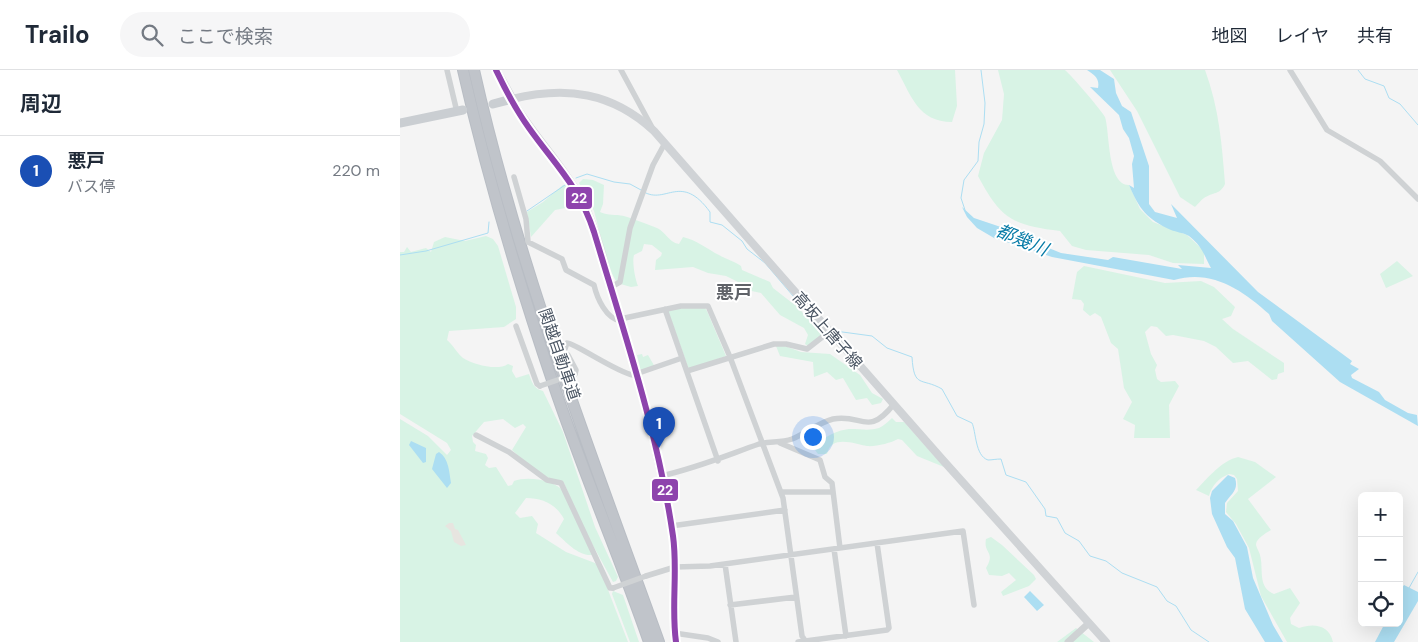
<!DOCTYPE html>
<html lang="ja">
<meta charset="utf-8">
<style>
body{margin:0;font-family:"DM Sans","Noto Sans JP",sans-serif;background:#f6f6f7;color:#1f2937}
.controls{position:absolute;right:15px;bottom:15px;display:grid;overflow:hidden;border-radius:8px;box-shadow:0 5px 20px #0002}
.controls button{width:45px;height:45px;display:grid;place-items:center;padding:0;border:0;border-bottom:1px solid #e0e1e3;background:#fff;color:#1f2937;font:25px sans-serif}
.you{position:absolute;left:412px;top:366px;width:18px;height:18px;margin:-12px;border:4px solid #fff;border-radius:50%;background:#1a73e8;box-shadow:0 0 0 8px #1a73e833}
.badge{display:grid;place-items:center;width:32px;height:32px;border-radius:50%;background:#b45309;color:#fff;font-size:16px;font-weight:700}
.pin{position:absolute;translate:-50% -41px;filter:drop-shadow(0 1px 2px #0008)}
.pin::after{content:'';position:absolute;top:26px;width:18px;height:15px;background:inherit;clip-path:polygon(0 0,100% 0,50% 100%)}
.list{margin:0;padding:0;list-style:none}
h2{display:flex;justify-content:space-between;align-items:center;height:65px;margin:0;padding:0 20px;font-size:21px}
h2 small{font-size:16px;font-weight:400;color:#747a83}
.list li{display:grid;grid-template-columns:32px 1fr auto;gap:15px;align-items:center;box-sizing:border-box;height:70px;padding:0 20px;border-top:1px solid #e0e1e3}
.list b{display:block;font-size:19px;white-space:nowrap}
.list p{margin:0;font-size:16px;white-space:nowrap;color:#747a83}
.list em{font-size:16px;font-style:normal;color:#747a83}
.icon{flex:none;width:28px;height:28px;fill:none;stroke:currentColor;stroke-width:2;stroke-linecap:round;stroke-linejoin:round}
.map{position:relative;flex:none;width:1018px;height:572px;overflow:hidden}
header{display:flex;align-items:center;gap:30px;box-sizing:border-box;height:70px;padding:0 25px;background:#fff;border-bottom:1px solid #e0e1e3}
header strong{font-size:24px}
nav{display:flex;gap:28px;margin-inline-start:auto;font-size:18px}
.search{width:350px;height:45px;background:#f6f6f7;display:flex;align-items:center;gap:12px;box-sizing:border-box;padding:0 18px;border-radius:28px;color:#747a83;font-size:19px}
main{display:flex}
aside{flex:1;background:#fff}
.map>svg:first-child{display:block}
.green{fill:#d8f3e5}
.sand{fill:#e7e5e0}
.water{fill:#acdef2}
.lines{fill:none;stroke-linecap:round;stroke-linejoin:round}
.stream{stroke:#acdef2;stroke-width:1}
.motorway-casing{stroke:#b8bdc4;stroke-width:12}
.minor{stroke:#cfd2d4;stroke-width:5.5}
.tertiary{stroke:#cfd2d4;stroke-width:7}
.secondary{stroke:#d0d3d6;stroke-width:8}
.primary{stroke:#caced2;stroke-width:9}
.motorway{stroke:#c0c4ca;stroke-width:10}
.minor-bridge{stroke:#cfd2d4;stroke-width:5.5}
.bus-1-casing{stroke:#fff;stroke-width:10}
.bus-1{stroke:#8e44ad;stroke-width:6}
.labels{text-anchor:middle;stroke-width:4;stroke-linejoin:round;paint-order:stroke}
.street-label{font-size:16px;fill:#495462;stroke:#fff}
.water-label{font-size:18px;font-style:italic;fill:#067ba7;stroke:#fff}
.neighbourhood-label{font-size:18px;font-weight:bold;fill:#5f6268;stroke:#fff}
.line-badge{stroke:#fff;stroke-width:2}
.badge-label{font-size:14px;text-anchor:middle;font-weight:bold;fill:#fff}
</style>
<header>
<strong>Trailo</strong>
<div class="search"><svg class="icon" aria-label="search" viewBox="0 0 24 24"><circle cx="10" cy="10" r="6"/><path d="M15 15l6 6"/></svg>ここで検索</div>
<nav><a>地図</a><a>レイヤ</a><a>共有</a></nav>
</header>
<main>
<aside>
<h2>周辺<small></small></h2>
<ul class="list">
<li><span class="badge" style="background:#1a4fb4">1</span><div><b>悪戸</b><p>バス停</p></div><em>220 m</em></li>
</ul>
</aside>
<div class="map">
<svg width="1018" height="572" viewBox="0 0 1018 572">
<rect width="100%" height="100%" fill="#f4f4f4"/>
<path class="green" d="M497,0h58l2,36 -5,16c-34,0 -41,-27 -55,-52z
M598,0h67c7,6 37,41 40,47 5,15 2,68 24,68l11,24 13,13 34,13 17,16v13l-31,-1 -24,-8 -63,-5 -14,-4 -12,-15c-48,-6 -59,-12 -82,-55l6,-23 18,-33 2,-26z
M710,0h95c14,38 17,74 20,114 -5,11 -12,8 -21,14 -3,2 -6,6 -9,9l-15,-10 -43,-86z
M183,109l10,1 11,5 -1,19 -3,8c9,4 15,2 24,4 7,2 26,9 33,12 9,4 11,14 22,16l4,-7c14,3 24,12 36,18 7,4 15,6 22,11l1,4 28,12 3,6 27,21 4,6c7,2 17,13 17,20l-13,11 -3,-2 3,-9 -4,-7 -24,-13 -19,-22 -19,-4v-5l-16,-8 -18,-3 -15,-6 -38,3 1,-10 5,-4 1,-3 -10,-8 -8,-1 -2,7 -8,4c-2,7 1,24 4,31l-7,1 -14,-4 -8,-15 -15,-57 -15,-28z
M163,115l6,1 7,20 -21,4 -24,27 -4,-25 16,-10z
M86,166l7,3 5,7 18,61v12l-12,8 -55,4 -2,9c6,5 10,13 16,18 11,7 35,13 45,6l5,2 -1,5 4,7 13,-4c3,9 5,15 14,17l20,41 32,95 23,50 -2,4 -3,1 -29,-53 -20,-46c-22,-5 -36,-18 -52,-33l14,-23 -3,-3 -8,4 -12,-9 -19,3 -12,14 1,6 3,3 -1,6 11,3 2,4 -3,7 4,3 7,-1 12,19 4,-1 2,-4c14,-5 40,-1 49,10l29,64c-14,1 -26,-13 -36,-22l8,-14c-8,-15 -22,-21 -38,-21l-11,15 5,5 12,-2 6,8 -2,9 30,19 29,11 5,6 28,73h-228v-223l28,17 19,19 4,-5 -4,-7 -47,-29v-162h4l3,-5 4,5 15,-4 5,4 3,-10 11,-5 20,4z
M997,191l16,15 -27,12 -6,-14z
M684,196l81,17 36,-2 13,6 21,20 -4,9 -9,3 11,10 51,34v9l-6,2 -1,5 -5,1 -24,-19 -15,2 -17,-16 -12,-6 -31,-6 -7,1 -9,-9 -6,-1 -6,6 6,22 6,11 -2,5 2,9 4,3 14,-1 4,5 -10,19 1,33h-36l1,-13 -12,-6 9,-17 -8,-14 -6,-39 -7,-6 -10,-26 -6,-4 -5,3 -7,-6 1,-6 -3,-4 -9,-1 5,-27z
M287,237l18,1 2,3 19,45 -36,13 -2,-2 -20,-56z
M376,276h9l16,6 29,2 30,21 12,18 11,6 -2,4 -9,2 -5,-7 -11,2 -13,-22 -7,2 -9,-8 -13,5 -1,-15 -33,-6z
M242,284l1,3 5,-2 7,12 -14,5 -4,-17z
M492,348l4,4h8l40,45 -27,-11 -15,-16 -4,-1c-7,4 -23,8 -31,7 -12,-2 -36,-12 -40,8h-9l-3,-4c4,-12 24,-21 36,-21 10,0 18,2 28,-1 4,-2 9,-6 13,-10z
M838,387l17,5 21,15 -28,22 23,31c-5,3 -14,8 -15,14 0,3 3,7 4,11 4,14 -3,32 14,39l16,-6 10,15 -10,15 1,6 8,4c15,-5 30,-3 34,14h-46l-26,-46 -12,-48 -13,-24 -10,-12 1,-9 11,-12 -1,-12 -3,-4 -5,-1c-10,4 -17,11 -20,22l-13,-6c12,-12 25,-29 42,-33z
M591,467l11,8 32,30 2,4 -7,7 -26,10 -2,-4 15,-12 -7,-7 -7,3 -13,-1 -3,-7c10,-17 -3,-14 0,-29z
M213,521l10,4 16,47h-9l-18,-48z
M676,558l18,14h-37z"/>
<path class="sand" d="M49,453h4l2,6 3,1 8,15 -5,1 -7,-4 -3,-11 -6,-5z"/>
<path class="water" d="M687,0h13l14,9 2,14 6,13 9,6 18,54v38l6,8 22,6 -6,-14 87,88 94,69 -2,3 9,5 -8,6 1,3 27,14 6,8 23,13 9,2 1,11 -78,-44 -68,-61 -3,-7c-27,-24 -57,-45 -95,-34l-122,-23 -58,-19 -17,-10 -10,-11 -5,-10 12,11 54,18 1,4 32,13 47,7 5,-3 69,12 -4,-4 33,3c-7,-13 -9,-22 -22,-32 -5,-3 -13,-4 -18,-6 -24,-11 -32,-21 -42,-45l5,3 -2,-24 2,-8 -5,-18 -6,-9 -4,-14 -29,-28 8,1c2,-10 -4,-13 -11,-18z
M11,371l15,7v14l-3,1 -14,-18z
M39,382c10,7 10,19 12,31l-4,5 -15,-19 4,-15z
M828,405l7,3c4,12 -4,16 -10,25v11l8,7 14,26 6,31 20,47 10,17h-18l-20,-33 -10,-51 -8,-11 -15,-33 -2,-16 2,-7z
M1004,515l14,7v9l-24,41h-19l10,-19h14v-31z
M630,521l14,14 -7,6 -13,-14z"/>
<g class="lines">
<path class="stream" d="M958,0l7,9 19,7 5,12 11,6 18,21
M176,108l11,-4 27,8 16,2 11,6
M244,122c22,13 37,-20 66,20v10l12,3 20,16 5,8 18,14 57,67
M565,140l-4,-12 3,-18 14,-19 1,-19 5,-18 1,-21 -4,-33
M127,141l41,-28
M0,185l26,-4 62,-18 1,-11
M435,261l37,5 15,12 25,9c2,32 9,20 30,32l15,27 15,7c4,8 3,33 16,37 4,0 8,-1 13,-1l5,16 20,7 19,27 1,7 11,2 8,15 14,8 11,15 16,5 16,12 35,14 10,14 9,5 15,24 18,12
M1009,518l9,-16"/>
<defs>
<path id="motorway" d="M63,0c24,106 55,210 90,313 29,87 66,172 96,259
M74,0c44,197 117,383 185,572"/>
</defs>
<use href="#motorway" class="motorway-casing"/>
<path class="minor" d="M47,0l10,42
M221,0l33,61
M890,0l37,60 53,31 38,38
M114,107l12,42 2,23 34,17 4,11 28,15c3,13 12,34 27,36
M211,217l9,-5 10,-54 23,-63 12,-22
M265,239l53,152
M220,249l61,-13h27l22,51 53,141 19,138 4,6
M116,256l21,58 3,2
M165,279l2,-6c6,-1 51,30 66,32l49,-17
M168,285l8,15 -1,4
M287,301l87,-27h12l21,5 23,-18
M76,365l33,17 38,28 14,3 49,105h3
M380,373l40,17 5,17 7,6 8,65
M261,406c36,-8 64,-20 98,-32 10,-3 22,-1 33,-5 14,-6 26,-16 41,-20 29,-6 34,19 61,-15
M381,422h52
M271,456l114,-16
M434,479l12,87
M325,494l11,78
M246,506l29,-9 35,-1 253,-35 11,74
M330,535l66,-8
M274,563l34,5 10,4
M398,572l89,-12 2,-2 -12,-85"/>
<path class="tertiary" d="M112,29c21,36 52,66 71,102 17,34 25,75 35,112 17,55 32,111 44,168 4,21 10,42 12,63 3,33 -3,65 2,98
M668,572l21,-19"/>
<path class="secondary" d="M112,29c54,-13 100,-7 142,32l287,327 165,184"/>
<path class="primary" d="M93,34l19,-5 -16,-29
M0,53l63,-13"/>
<use href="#motorway" class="motorway"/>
<path class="minor-bridge" d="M140,316l35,-12
M213,518l33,-12"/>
<defs>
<path id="bus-1" d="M96,0c9,19 20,40 33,58 27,38 50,58 65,104 30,100 64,201 79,304 5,35 -2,71 3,106"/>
</defs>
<use href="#bus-1" class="bus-1-casing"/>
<use href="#bus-1" class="bus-1"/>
</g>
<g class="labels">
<g class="street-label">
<text transform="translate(428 260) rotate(49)" y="6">高坂上唐子線</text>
<text transform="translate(160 284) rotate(71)" y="6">関越自動車道</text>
</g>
<g class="water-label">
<text transform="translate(622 170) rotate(23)" y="6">都幾川</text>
</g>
<g class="neighbourhood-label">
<text x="334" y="229">悪戸</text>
</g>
</g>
<g class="line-badge">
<rect x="165" y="116" width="28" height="24" rx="5" fill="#8e44ad"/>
<rect x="251" y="408" width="28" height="24" rx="5" fill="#8e44ad"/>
</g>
<g class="badge-label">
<text x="179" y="133">22</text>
<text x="265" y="425">22</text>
</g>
</svg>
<div class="controls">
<button>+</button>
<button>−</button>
<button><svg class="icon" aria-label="locate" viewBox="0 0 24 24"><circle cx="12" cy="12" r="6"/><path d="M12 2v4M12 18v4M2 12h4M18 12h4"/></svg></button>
</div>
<div class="you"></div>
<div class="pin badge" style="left:259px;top:378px;background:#1a4fb4">1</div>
</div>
</main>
